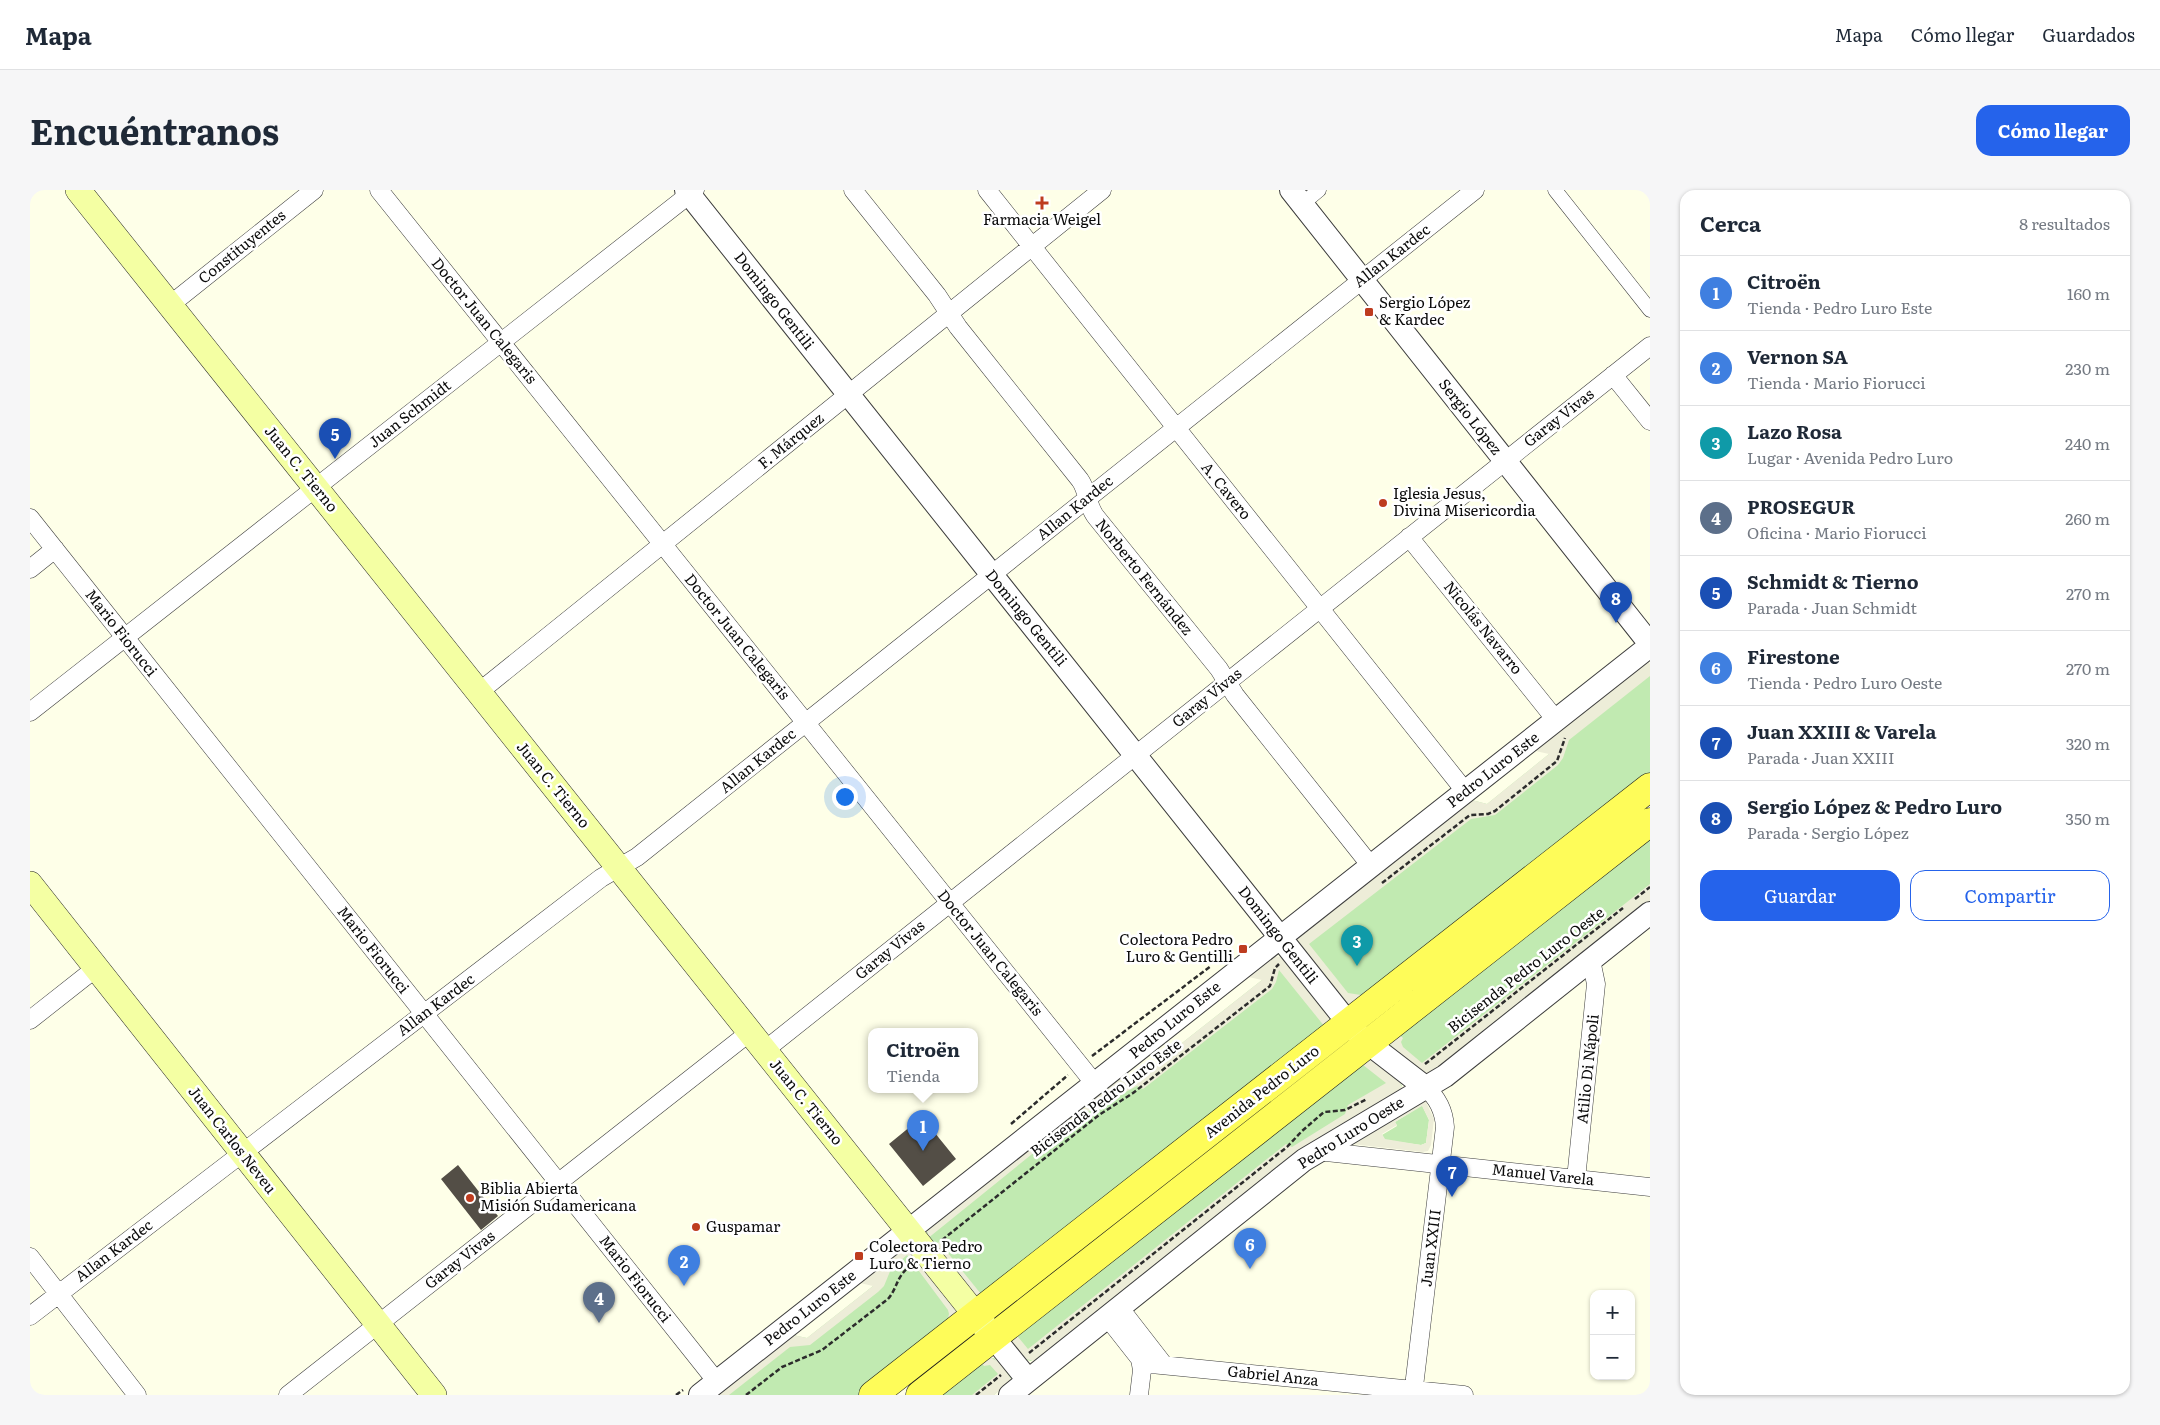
<!DOCTYPE html>
<html lang="es">
<meta charset="utf-8">
<style>
body{margin:0;font-family:Literata,serif;background:#f6f6f7;color:#1f2937}
.controls{position:absolute;right:15px;bottom:15px;display:grid;overflow:hidden;border-radius:10px;box-shadow:0 1px 4px #0004}
.controls button{width:45px;height:45px;display:grid;place-items:center;padding:0;border:0;border-bottom:1px solid #e0e1e3;background:#fff;color:#1f2937;font:25px sans-serif}
.you{position:absolute;left:814px;top:606px;width:18px;height:18px;margin:-12px;border:4px solid #fff;border-radius:50%;background:#1a73e8;box-shadow:0 0 0 8px #1a73e833}
.badge{display:grid;place-items:center;width:32px;height:32px;border-radius:50%;background:#2563eb;color:#fff;font-size:16px;font-weight:700}
.pin{position:absolute;translate:-50% -41px;filter:drop-shadow(0 1px 2px #0008)}
.pin::after{content:'';position:absolute;top:26px;width:18px;height:15px;background:inherit;clip-path:polygon(0 0,100% 0,50% 100%)}
.popup{position:absolute;left:838px;top:838px;width:110px;height:65px;box-sizing:border-box;display:grid;place-content:center;border-radius:10px;background:#fff;filter:drop-shadow(0 1px 4px #0005);font-size:16px;white-space:nowrap;color:#747a83}
.popup b{font-size:19px;color:#1f2937}
.popup::after{content:'';position:absolute;left:50%;top:100%;margin-left:-10px;border:10px solid transparent;border-top-color:#fff}
.list{margin:0;padding:0;list-style:none}
h2{display:flex;justify-content:space-between;align-items:center;height:65px;margin:0;padding:0 20px;font-size:21px}
h2 small{font-size:16px;font-weight:400;color:#747a83}
.list li{display:grid;grid-template-columns:32px 1fr auto;gap:15px;align-items:center;box-sizing:border-box;height:75px;padding:0 20px;border-top:1px solid #e0e1e3}
.list b{display:block;font-size:19px;white-space:nowrap}
.list p{margin:0;font-size:16px;white-space:nowrap;color:#747a83}
.list em{font-size:16px;font-style:normal;color:#747a83}
.actions{display:flex;gap:10px;padding:15px 20px}
.actions a{flex:1;padding:11px 0;border:1px solid #2563eb;border-radius:15px;text-align:center;font-size:18px;color:#2563eb}
.actions .main{background:#2563eb;color:#fff}
.map{position:relative;flex:none;width:1620px;height:1205px;overflow:hidden;border-radius:15px}
header{display:flex;align-items:center;gap:30px;box-sizing:border-box;height:70px;padding:0 25px;background:#fff;border-bottom:1px solid #e0e1e3}
header strong{font-size:24px}
nav{display:flex;gap:28px;margin-inline-start:auto;font-size:18px}
.intro{display:flex;align-items:center;justify-content:space-between;box-sizing:border-box;height:120px;padding:0 30px}
h1{margin:0;font-size:35px}
.button{padding:12px 22px;border-radius:15px;background:#2563eb;color:#fff;font-size:18px;font-weight:700}
main{display:flex;gap:30px;padding:0 30px}
aside{flex:1;background:#fff;border-radius:15px;box-shadow:0 1px 4px #0004}
.map>svg:first-child{display:block}
.green{fill:#c1eab1}
.plaza{fill:#ededd8;fill-rule:evenodd}
.building{fill:#534e46}
.lines{fill:none;stroke-linecap:round;stroke-linejoin:round}
.pedestrian-casing{stroke:#3d3d3d;stroke-width:15}
.minor-casing{stroke:#3d3d3d;stroke-width:19}
.tertiary-casing{stroke:#3d3d3d;stroke-width:24}
.secondary-casing{stroke:#2c2c2c;stroke-width:26}
.primary-casing{stroke:#1b1b1b;stroke-width:29}
.path{stroke:#2c2c2c;stroke-width:2.5;stroke-dasharray:5 2.5;stroke-linecap:butt}
.pedestrian{stroke:#fff;stroke-width:14}
.minor{stroke:#fff;stroke-width:18}
.tertiary{stroke:#fff;stroke-width:22}
.secondary{stroke:#f4ffa3;stroke-width:25}
.primary{stroke:#fefc59;stroke-width:28}
.poi-dot{fill:#be3c1f;stroke:#fff;stroke-width:2}
.labels{text-anchor:middle;stroke-width:5;stroke-linejoin:round;paint-order:stroke}
.poi-label{font-size:15px;fill:#0a0a0a;stroke:#fff;text-anchor:start}
.street-label{font-size:15px;fill:#0a0a0a;stroke:#fff}
</style>
<header>
<strong>Mapa</strong>
<nav><a>Mapa</a><a>Cómo llegar</a><a>Guardados</a></nav>
</header>
<div class="intro"><h1>Encuéntranos</h1><a class="button">Cómo llegar</a></div>
<main>
<div class="map">
<svg width="1620" height="1205" viewBox="0 0 1620 1205">
<rect width="100%" height="100%" fill="#feffe8"/>
<path class="green" d="M1620,474v113l-294,229 -61,-71 173,-136 19,5 62,-50z
M1620,642v71l-221,173 -38,-30 5,-14z
M1249,767l4,2 49,61 -356,280 -43,-53 -7,-14 191,-156 18,3 127,-100z
M1328,871l42,21 2,4 -371,275 -4,-1 -18,-22z
M1392,915l7,15 -3,23 -5,2 -36,-5 -3,-5 15,-9 -2,-4z
M873,1059l55,66 -97,80h-145l77,-60 14,3 66,-52z
M964,1168l18,20 -18,17h-60l45,-35z"/>
<path class="plaza" d="M1618,471l2,3v12l-81,64 -6,18 -5,7 -63,50 -24,4 -162,125 39,49 13,2 5,6 -15,5 -5,-3 -51,-62v-6l173,-136 19,5 62,-50 -18,-4z
M1620,694v19l-221,173 -37,-28 -1,-6 5,-10 7,6 -2,4 2,5 19,16z
M1242,766l9,1 3,3 48,60 -3,12 -50,-62 -3,12 -4,7 -129,100 -6,-3 -59,31 -151,122 1,-10 189,-152 18,3 127,-100 -18,-4z
M1339,869l31,23 2,7 -366,272 -11,-2 -15,-18 4,-9 14,17 258,-205 6,3 53,-33 3,-9 38,-22 -28,-22z
M1395,910l9,19 -3,26 -3,6 -5,1 -71,-8zM1392,916l7,14 -3,23 -5,2 -36,-6 -3,-5 15,-9 -2,-3z
M909,1052l46,57 -5,3 -47,-55z
M877,1056l50,65 1,4 -5,10 -5,-7 1,-4 -1,-4 -41,-55 -16,14 -7,17 -6,6 -68,53 -20,2 -61,48h-13l77,-60 14,3 66,-52 -13,-3z
M959,1167l10,5 13,18 -18,15h-22l26,-21 -8,-9 -6,1 -5,-6z"/>
<path class="building" d="M892,927l34,42 -33,27 -34,-42z
M428,975l40,51 -17,14 -40,-51z"/>
<g class="lines">
<defs>
<path id="pedestrian" d="M1525,0l95,120
M1272,14l17,-14"/>
<path id="minor" d="M349,0l716,894
M823,0l84,105 21,32 122,153c8,11 7,26 16,37l123,152 16,26 136,171
M957,0l478,601
M140,115l144,-115
M1583,185l37,46
M0,328l687,864
M1379,347l147,183
M0,379l25,-20
M449,502l623,-502
M0,522l665,-522
M0,830l66,-52
M735,860l885,-704
M1287,961l333,36
M1546,989l20,-195 -5,-24
M0,1067l107,138
M1089,1117l45,58
M0,1126l571,-438 36,-21 838,-667
M1077,1127l33,42 2,11 -3,25
M1111,1173l323,32
M258,1205l462,-363
M1383,1205l32,-268c-1,-16 -7,-29 -20,-40"/>
<path id="tertiary" d="M656,0l663,834 15,16 61,47
M1261,0l359,454
M964,1148l34,42
M670,1205l950,-749
M980,1205l294,-235 141,-84 205,-163"/>
<path id="secondary" d="M48,0l916,1148
M0,694l404,511"/>
<path id="primary" d="M843,1205l777,-608
M890,1205l730,-573"/>
</defs>
<use href="#pedestrian" class="pedestrian-casing"/>
<use href="#minor" class="minor-casing"/>
<use href="#tertiary" class="tertiary-casing"/>
<use href="#secondary" class="secondary-casing"/>
<use href="#primary" class="primary-casing"/>
<path class="path" d="M1352,693l88,-68 18,-1 7,-3 62,-50 8,-23
M1605,709l15,-12
M1062,866l119,-90
M1395,874l198,-156
M981,934l57,-49
M912,1050l157,-125 34,-22 137,-107 5,-18 4,-4
M999,1163l258,-206 15,-16 22,-19 21,-2 22,-11
M646,1205l7,-5
M716,1205l36,-28 40,-17 66,-51c10,-12 8,-22 22,-33
M946,1205l25,-20"/>
<use href="#pedestrian" class="pedestrian"/>
<use href="#minor" class="minor"/>
<use href="#tertiary" class="tertiary"/>
<use href="#secondary" class="secondary"/>
<use href="#primary" class="primary"/>
</g>
<g class="poi-dot">
<path d="M1009.5 5.5h5v5h5v5h-5v5h-5v-5h-5v-5h5z"/>
<rect x="1334" y="117" width="10" height="10" rx="2.5"/>
<circle cx="1353" cy="313" r="5"/>
<rect x="1208" y="754" width="10" height="10" rx="2.5"/>
<circle cx="440" cy="1008" r="5"/>
<circle cx="666" cy="1037" r="5"/>
<rect x="824" y="1061" width="10" height="10" rx="2.5"/>
</g>
<g class="labels">
<g class="poi-label">
<text x="1012" y="35" text-anchor="middle">Farmacia Weigel</text>
<text x="1349" y="118">Sergio López<tspan x="1349" dy="17">&amp; Kardec</tspan></text>
<text x="1363" y="309">Iglesia Jesus,<tspan x="1363" dy="17">Divina Misericordia</tspan></text>
<text x="1203" y="755" text-anchor="end">Colectora Pedro<tspan x="1203" dy="17">Luro &amp; Gentilli</tspan></text>
<text x="450" y="1004">Biblia Abierta<tspan x="450" dy="17">Misión Sudamericana</tspan></text>
<text x="676" y="1042">Guspamar</text>
<text x="839" y="1062">Colectora Pedro<tspan x="839" dy="17">Luro &amp; Tierno</tspan></text>
</g>
<g class="street-label">
<text transform="translate(212 57) rotate(-39)" y="5">Constituyentes</text>
<text transform="translate(1362 66) rotate(-38)" y="5">Allan Kardec</text>
<text transform="translate(744 111) rotate(52)" y="5">Domingo Gentili</text>
<text transform="translate(454 131) rotate(51)" y="5">Doctor Juan Calegaris</text>
<text transform="translate(380 224) rotate(-38)" y="5">Juan Schmidt</text>
<text transform="translate(1440 227) rotate(52)" y="5">Sergio López</text>
<text transform="translate(1529 228) rotate(-38)" y="5">Garay Vivas</text>
<text transform="translate(761 251) rotate(-39)" y="5">F. Márquez</text>
<text transform="translate(271 279) rotate(51)" y="5">Juan C. Tierno</text>
<text transform="translate(1196 301) rotate(51)" y="5">A. Cavero</text>
<text transform="translate(1045 318) rotate(-39)" y="5">Allan Kardec</text>
<text transform="translate(1114 387) rotate(51)" y="5">Norberto Fernández</text>
<text transform="translate(996 428) rotate(51)" y="5">Domingo Gentili</text>
<text transform="translate(1453 438) rotate(51)" y="5">Nicolás Navarro</text>
<text transform="translate(91 443) rotate(52)" y="5">Mario Fiorucci</text>
<text transform="translate(707 447) rotate(51)" y="5">Doctor Juan Calegaris</text>
<text transform="translate(1177 508) rotate(-39)" y="5">Garay Vivas</text>
<text transform="translate(728 571) rotate(-39)" y="5">Allan Kardec</text>
<text transform="translate(1463 580) rotate(-38)" y="5">Pedro Luro Este</text>
<text transform="translate(523 595) rotate(51)" y="5">Juan C. Tierno</text>
<text transform="translate(1248 745) rotate(52)" y="5">Domingo Gentili</text>
<text transform="translate(343 760) rotate(52)" y="5">Mario Fiorucci</text>
<text transform="translate(860 760) rotate(-39)" y="5">Garay Vivas</text>
<text transform="translate(960 763) rotate(51)" y="5">Doctor Juan Calegaris</text>
<text transform="translate(1496 780) rotate(-38)" y="5">Bicisenda Pedro Luro Oeste</text>
<text transform="translate(406 815) rotate(-37)" y="5">Allan Kardec</text>
<text transform="translate(1145 830) rotate(-39)" y="5">Pedro Luro Este</text>
<text transform="translate(1558 879) rotate(-84)" y="5">Atilio Di Nápoli</text>
<text transform="translate(1232 902) rotate(-38)" y="5">Avenida Pedro Luro</text>
<text transform="translate(1076 908) rotate(-37)" y="5">Bicisenda Pedro Luro Este</text>
<text transform="translate(776 912) rotate(51)" y="5">Juan C. Tierno</text>
<text transform="translate(1321 943) rotate(-32)" y="5">Pedro Luro Oeste</text>
<text transform="translate(202 950) rotate(52)" y="5">Juan Carlos Neveu</text>
<text transform="translate(1513 985) rotate(6)" y="5">Manuel Varela</text>
<text transform="translate(1401 1058) rotate(-83)" y="5">Juan XXIII</text>
<text transform="translate(84 1061) rotate(-37)" y="5">Allan Kardec</text>
<text transform="translate(430 1070) rotate(-38)" y="5">Garay Vivas</text>
<text transform="translate(605 1089) rotate(52)" y="5">Mario Fiorucci</text>
<text transform="translate(780 1118) rotate(-38)" y="5">Pedro Luro Este</text>
<text transform="translate(1243 1186) rotate(6)" y="5">Gabriel Anza</text>
</g>
</g>
</svg>
<div class="controls">
<button>+</button>
<button>−</button>
</div>
<div class="you"></div>
<div class="pin badge" style="left:893px;top:961px;background:#3f7fe0">1</div>
<div class="popup"><b>Citroën</b>Tienda</div>
<div class="pin badge" style="left:654px;top:1096px;background:#3f7fe0">2</div>
<div class="pin badge" style="left:1327px;top:776px;background:#0f9aa8">3</div>
<div class="pin badge" style="left:569px;top:1133px;background:#5c6f8a">4</div>
<div class="pin badge" style="left:305px;top:269px;background:#1a4fb4">5</div>
<div class="pin badge" style="left:1220px;top:1079px;background:#3f7fe0">6</div>
<div class="pin badge" style="left:1422px;top:1007px;background:#1a4fb4">7</div>
<div class="pin badge" style="left:1586px;top:433px;background:#1a4fb4">8</div>
</div>
<aside>
<h2>Cerca<small>8 resultados</small></h2>
<ul class="list">
<li><span class="badge" style="background:#3f7fe0">1</span><div><b>Citroën</b><p>Tienda · Pedro Luro Este</p></div><em>160 m</em></li>
<li><span class="badge" style="background:#3f7fe0">2</span><div><b>Vernon SA</b><p>Tienda · Mario Fiorucci</p></div><em>230 m</em></li>
<li><span class="badge" style="background:#0f9aa8">3</span><div><b>Lazo Rosa</b><p>Lugar · Avenida Pedro Luro</p></div><em>240 m</em></li>
<li><span class="badge" style="background:#5c6f8a">4</span><div><b>PROSEGUR</b><p>Oficina · Mario Fiorucci</p></div><em>260 m</em></li>
<li><span class="badge" style="background:#1a4fb4">5</span><div><b>Schmidt &amp; Tierno</b><p>Parada · Juan Schmidt</p></div><em>270 m</em></li>
<li><span class="badge" style="background:#3f7fe0">6</span><div><b>Firestone</b><p>Tienda · Pedro Luro Oeste</p></div><em>270 m</em></li>
<li><span class="badge" style="background:#1a4fb4">7</span><div><b>Juan XXIII &amp; Varela</b><p>Parada · Juan XXIII</p></div><em>320 m</em></li>
<li><span class="badge" style="background:#1a4fb4">8</span><div><b>Sergio López &amp; Pedro Luro</b><p>Parada · Sergio López</p></div><em>350 m</em></li>
</ul>
<div class="actions"><a class="main">Guardar</a><a>Compartir</a></div>
</aside>
</main>
